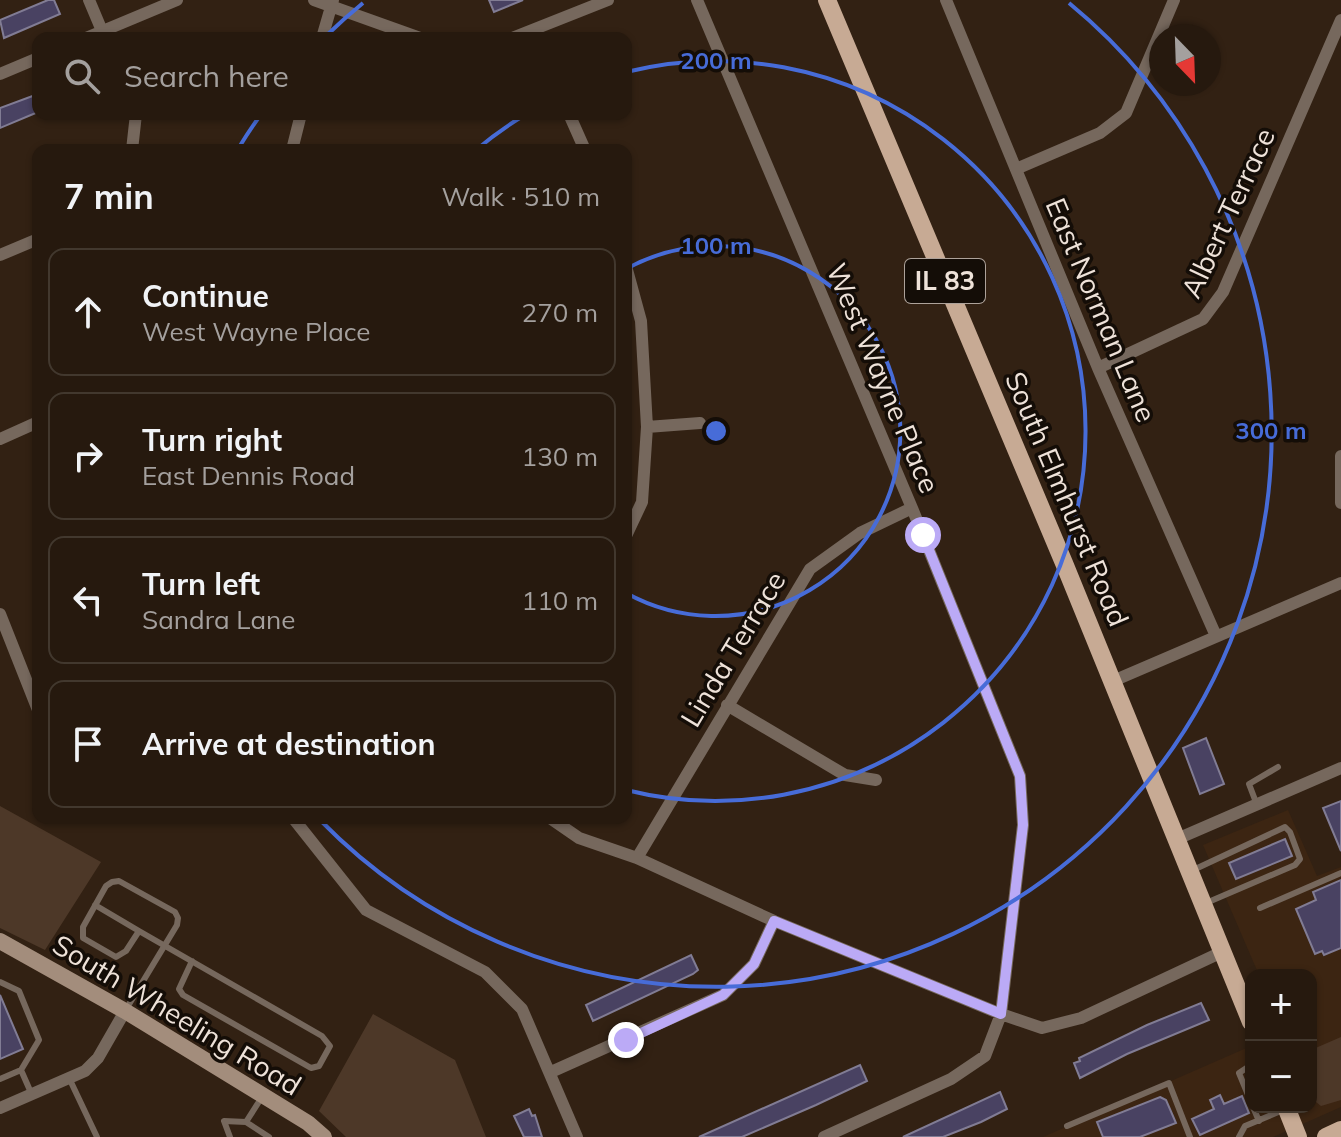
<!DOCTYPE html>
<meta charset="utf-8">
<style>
body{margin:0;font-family:Mulish,sans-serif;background:#32261c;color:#f1f3f6}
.controls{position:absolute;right:24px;bottom:24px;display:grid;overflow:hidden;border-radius:16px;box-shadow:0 2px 6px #0004}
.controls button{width:72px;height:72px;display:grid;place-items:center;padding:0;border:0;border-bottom:2px solid #42382e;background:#26190e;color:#f1f3f6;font:40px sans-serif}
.compass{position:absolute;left:1149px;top:24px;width:72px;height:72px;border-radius:50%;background:#26190e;box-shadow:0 2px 6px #0004;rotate:157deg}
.stop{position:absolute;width:24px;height:24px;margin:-18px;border:6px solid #bbaaf6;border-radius:50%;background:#fff}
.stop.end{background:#bbaaf6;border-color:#fff;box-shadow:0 2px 8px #0008}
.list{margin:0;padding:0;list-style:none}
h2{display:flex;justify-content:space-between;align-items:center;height:104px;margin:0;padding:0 32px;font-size:34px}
h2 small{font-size:26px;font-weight:400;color:#a4a09e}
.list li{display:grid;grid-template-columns:52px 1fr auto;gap:24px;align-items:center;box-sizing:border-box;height:128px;margin:0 16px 16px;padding:0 16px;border:2px solid #42382e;border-radius:16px}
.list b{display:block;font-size:30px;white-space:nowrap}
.list p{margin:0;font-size:26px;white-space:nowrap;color:#a4a09e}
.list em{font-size:26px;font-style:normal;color:#a4a09e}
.icon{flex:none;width:44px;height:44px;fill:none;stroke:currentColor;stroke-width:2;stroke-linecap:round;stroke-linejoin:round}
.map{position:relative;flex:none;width:1341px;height:1137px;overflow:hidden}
.search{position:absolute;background:#26190e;box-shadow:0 2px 6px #0004;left:32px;top:32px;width:600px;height:88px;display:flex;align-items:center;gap:20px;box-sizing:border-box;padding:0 28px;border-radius:16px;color:#a4a09e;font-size:30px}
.panel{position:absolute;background:#26190e;box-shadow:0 2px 6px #0004;left:32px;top:144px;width:600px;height:680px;border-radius:16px}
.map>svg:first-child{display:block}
.built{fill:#3c2512}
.green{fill:#4d3828}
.building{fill:#494262;stroke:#817c94;stroke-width:2}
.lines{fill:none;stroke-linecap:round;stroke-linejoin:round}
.service{stroke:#76685d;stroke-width:6}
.minor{stroke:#76685d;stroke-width:12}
.secondary{stroke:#a38d7c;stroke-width:16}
.primary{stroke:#c7aa94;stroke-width:18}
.route{stroke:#bbaaf6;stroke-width:10}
.ring{fill:none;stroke:#476cd8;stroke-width:4}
.labels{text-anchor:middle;stroke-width:7;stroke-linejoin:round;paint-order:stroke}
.shield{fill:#140d07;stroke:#ada29a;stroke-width:2}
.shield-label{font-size:26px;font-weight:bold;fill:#eee2d9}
.street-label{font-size:28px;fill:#eee2d9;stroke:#140d07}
.centre{fill:#476cd8;stroke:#140d07;stroke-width:4}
.ring-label{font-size:24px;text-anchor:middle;font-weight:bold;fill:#476cd8;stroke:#140d07;stroke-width:7;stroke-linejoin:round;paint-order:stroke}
</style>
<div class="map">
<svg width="1341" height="1137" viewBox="0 0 1341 1137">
<rect width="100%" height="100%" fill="#322113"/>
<path class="built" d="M1288,810l29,66 24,-9v240l-68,30h-230l208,-91v61h60v-132h-52l-56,-130z"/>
<path class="green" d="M0,806l101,56 -56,88 -45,-22z
M373,1014l82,46 31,77h-140l-27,-26z
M1341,1037v63l-20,6 -10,-8v-48z"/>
<path class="building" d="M48,0h6l6,14 -56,24 -4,-18z
M489,0h34l-29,12z
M38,94v18l-38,16v-20z
M1206,738l18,46 -24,10 -17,-46z
M1341,801v50l-18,-43z
M1285,839l7,17 -56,23 -7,-16z
M1341,880v68l-17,7 -2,-4 -7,3 -19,-45 20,-9 -3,-8z
M691,955l7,15 -5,4 -100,47 -7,-16z
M0,995l23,54 -23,10z
M1201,1003l8,17 -82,34 -47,24 -6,-15 6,-2 -1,-3 68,-33z
M860,1065l7,16 -51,24 -74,32h-43z
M1000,1092l7,17 -26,13 -38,15h-40z
M1220,1095l4,9 18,-8 7,17 -49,22 -8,-16 22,-10 -4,-9z
M1160,1097l6,3 10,23 -36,14h-37l-6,-15z
M529,1109l3,7 3,-1 7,22h-18l-10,-21z"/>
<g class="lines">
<path class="service" d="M1257,805l-8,-21 29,-17
M1191,871l94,-44 5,5 10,27 -5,6 -89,38
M95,905l44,26
M1260,908l81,-35
M0,982l19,9 20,49 -18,30 -21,9
M125,1011l52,-86 1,-7 -3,-6 -56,-31 -7,1 -6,4 -23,41v11l33,19 10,-6 13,-20c61,35 122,70 183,105l8,10 -11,20 -8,2 -128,-73 -4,-6 13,-28
M1251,1065l-12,8 12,29
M21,1070l11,25
M70,1080l27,57
M262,1097l-16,25 23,15
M1253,1107l6,14
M1067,1126l102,-43 21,54
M230,1137l-6,-16 22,1
M1239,1137l6,-11 38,-16"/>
<path class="minor" d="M89,0l16,38
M314,0l106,38
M697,0l215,508 108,268 3,49 -22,189 -16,42 -34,23 -127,58
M946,0l152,368 118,268
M86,38l91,-38
M322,38l11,-38
M512,38l96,-38
M0,74l38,-16
M569,114l16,36
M132,150l4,-36
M292,150l9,-36
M1016,169l84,-36 26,-20 48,-113
M0,255l38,-16
M626,266l15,55 6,106 -5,75 -16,34
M1098,368l105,-49 20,-27 118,-272
M647,427l53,-4
M0,439l38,-17
M1341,456v47
M0,614l38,96
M1113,681l228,-98
M727,705l118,70 31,5
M293,818l73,92 119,62 37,37 55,128
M550,818l29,20 58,20 137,63 227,93 41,14 39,-10 141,-66
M1177,839l164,-71
M637,858l173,-289 50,-36 52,-25
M551,1072l172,-77 31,-31 20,-43
M0,1108l85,-37 13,-13 27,-47"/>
<path class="secondary" d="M0,941l125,70 183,112 16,14"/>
<path class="primary" d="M827,0l237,563 187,459
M1286,1107l12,30
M1326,1137l15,-7"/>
</g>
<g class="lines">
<path class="route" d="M626,1040l97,-45 31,-31 20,-43 227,93 22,-189 -3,-49 -97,-241"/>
</g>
<g class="ring">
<path d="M626 269A185 185 0 1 1 626 593"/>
<path d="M476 150A370 370 0 0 1 523 116M626 72A370 370 0 1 1 626 790"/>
<path d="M238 149A555 555 0 0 1 259 117M327 35A555 555 0 0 1 363 3M1069 3A555 555 0 1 1 320 820"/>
</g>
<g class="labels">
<rect class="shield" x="905" y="259" width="80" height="44" rx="6"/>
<g class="shield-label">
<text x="945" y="290">IL 83</text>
</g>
<g class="street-label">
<text transform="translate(1228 213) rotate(-65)" y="10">Albert Terrace</text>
<text transform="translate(1101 310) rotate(67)" y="10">East Norman Lane</text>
<text transform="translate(883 378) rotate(67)" y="10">West Wayne Place</text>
<text transform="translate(1067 499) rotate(67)" y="10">South Elmhurst Road</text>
<text transform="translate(733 649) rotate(-59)" y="10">Linda Terrace</text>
<text transform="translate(177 1015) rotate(31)" y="10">South Wheeling Road</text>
</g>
</g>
<circle cx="716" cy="431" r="12" class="centre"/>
<g class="ring-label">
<text x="716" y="69">200 m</text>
<text x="716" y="254">100 m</text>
<text x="1271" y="439">300 m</text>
</g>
</svg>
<div class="controls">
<button>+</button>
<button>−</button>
</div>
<svg class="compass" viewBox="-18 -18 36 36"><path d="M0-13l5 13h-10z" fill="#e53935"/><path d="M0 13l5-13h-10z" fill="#a4a09e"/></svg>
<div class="stop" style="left:923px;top:535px"></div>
<div class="stop end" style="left:626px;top:1040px"></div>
<div class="search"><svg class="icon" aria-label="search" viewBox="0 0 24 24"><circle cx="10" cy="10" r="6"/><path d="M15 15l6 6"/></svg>Search here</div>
<section class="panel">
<h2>7 min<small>Walk · 510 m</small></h2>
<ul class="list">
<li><svg class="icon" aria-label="ahead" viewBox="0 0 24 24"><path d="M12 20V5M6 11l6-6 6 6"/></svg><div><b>Continue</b><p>West Wayne Place</p></div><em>270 m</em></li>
<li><svg class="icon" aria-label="right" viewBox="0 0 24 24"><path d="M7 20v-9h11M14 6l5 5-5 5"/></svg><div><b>Turn right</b><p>East Dennis Road</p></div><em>130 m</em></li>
<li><svg class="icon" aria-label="left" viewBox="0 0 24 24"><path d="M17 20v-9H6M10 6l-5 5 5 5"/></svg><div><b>Turn left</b><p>Sandra Lane</p></div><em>110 m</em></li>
<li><svg class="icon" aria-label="arrive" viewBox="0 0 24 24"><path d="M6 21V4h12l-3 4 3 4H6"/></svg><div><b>Arrive at destination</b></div></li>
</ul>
</section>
</div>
